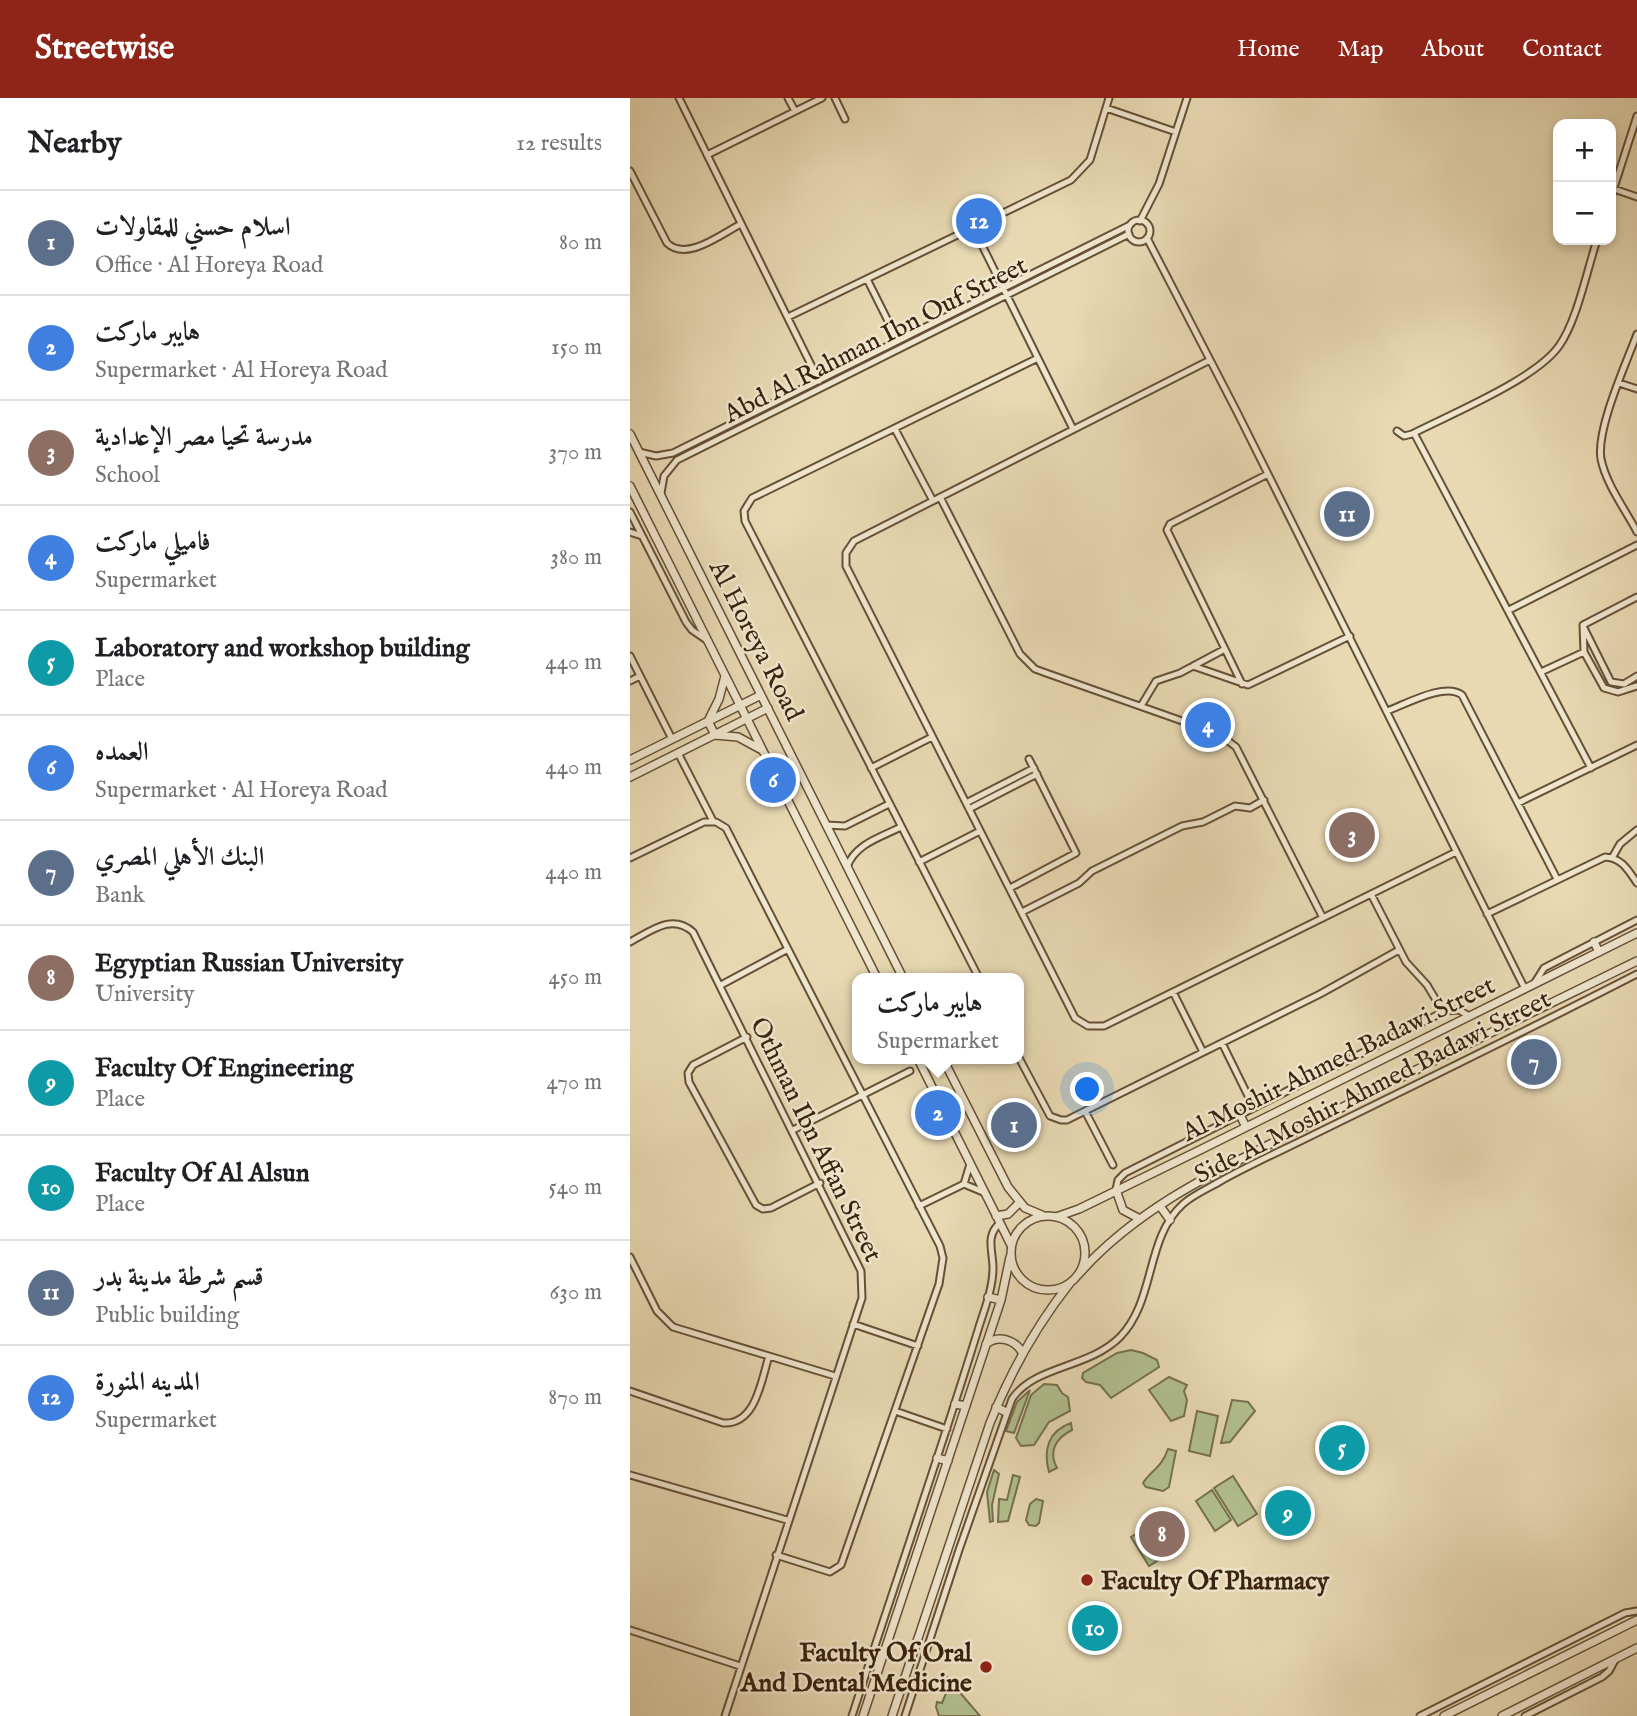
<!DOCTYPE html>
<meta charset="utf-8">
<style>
body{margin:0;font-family:"IM FELL English",Amiri,serif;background:#f2f2f2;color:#202124}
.controls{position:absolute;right:21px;top:21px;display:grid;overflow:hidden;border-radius:14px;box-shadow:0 4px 10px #0003}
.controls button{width:63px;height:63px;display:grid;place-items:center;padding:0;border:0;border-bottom:2px solid #e0e0e0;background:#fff;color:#202124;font:35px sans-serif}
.you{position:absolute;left:458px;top:992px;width:24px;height:24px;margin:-18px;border:5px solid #fff;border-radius:50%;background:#1a73e8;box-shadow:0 0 0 10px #1a73e833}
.badge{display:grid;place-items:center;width:46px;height:46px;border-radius:50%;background:#8f2418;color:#fff;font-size:23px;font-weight:700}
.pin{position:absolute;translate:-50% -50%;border:4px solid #fff;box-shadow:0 2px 7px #0006}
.popup{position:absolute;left:222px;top:875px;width:172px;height:91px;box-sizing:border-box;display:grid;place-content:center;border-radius:14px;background:#fff;filter:drop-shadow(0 2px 5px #0005);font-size:23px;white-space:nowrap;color:#757577}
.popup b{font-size:26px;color:#202124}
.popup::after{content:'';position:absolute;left:50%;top:100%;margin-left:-14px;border:14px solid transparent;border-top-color:#fff}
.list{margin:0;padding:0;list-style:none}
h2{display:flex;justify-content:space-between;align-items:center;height:91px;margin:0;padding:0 28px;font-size:30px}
h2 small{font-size:23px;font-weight:400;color:#757577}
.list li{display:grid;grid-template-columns:46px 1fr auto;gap:21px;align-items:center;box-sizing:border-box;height:105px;padding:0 28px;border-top:2px solid #e0e0e0}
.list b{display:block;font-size:26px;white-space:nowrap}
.list p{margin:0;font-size:23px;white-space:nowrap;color:#757577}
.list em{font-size:23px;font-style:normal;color:#757577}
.map{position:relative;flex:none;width:1007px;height:1618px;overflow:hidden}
header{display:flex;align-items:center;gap:42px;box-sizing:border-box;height:98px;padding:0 35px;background:#8f2418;color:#fff}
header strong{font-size:33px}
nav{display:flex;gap:38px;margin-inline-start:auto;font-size:24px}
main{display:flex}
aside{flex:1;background:#fff}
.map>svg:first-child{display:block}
.green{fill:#b2c08f;stroke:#76714e;stroke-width:2}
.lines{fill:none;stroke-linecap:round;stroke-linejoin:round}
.minor-casing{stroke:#655037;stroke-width:9}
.tertiary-casing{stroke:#655037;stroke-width:10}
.minor{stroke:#f0e6ce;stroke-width:5}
.tertiary{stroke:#f0e6ce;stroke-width:7}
.poi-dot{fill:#8f2418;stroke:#f0e6ce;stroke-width:2.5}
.labels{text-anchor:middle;stroke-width:5;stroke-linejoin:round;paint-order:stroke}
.street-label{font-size:26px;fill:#39220e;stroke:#f0e6ce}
.poi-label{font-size:26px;font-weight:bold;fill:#39220e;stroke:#f0e6ce;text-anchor:start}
</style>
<header>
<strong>Streetwise</strong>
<nav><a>Home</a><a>Map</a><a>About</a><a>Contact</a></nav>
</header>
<main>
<aside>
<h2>Nearby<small>12 results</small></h2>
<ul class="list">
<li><span class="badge" style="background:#5c6f8a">1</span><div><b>اسلام حسني للمقاولات</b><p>Office · Al Horeya Road</p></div><em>80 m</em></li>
<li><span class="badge" style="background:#3f7fe0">2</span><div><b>هايبر ماركت</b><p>Supermarket · Al Horeya Road</p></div><em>150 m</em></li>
<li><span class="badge" style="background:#8d6e63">3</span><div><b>مدرسة تحيا مصر الإعدادية</b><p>School</p></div><em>370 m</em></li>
<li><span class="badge" style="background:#3f7fe0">4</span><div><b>فاميلي ماركت</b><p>Supermarket</p></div><em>380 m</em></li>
<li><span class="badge" style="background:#0f9aa8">5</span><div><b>Laboratory and workshop building</b><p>Place</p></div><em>440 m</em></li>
<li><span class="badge" style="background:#3f7fe0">6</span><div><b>العمده</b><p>Supermarket · Al Horeya Road</p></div><em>440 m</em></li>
<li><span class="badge" style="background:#5c6f8a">7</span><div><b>البنك الأهلي المصري</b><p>Bank</p></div><em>440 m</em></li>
<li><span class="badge" style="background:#8d6e63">8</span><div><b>Egyptian Russian University</b><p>University</p></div><em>450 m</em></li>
<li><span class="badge" style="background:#0f9aa8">9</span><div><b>Faculty Of Engineering</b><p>Place</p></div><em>470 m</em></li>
<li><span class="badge" style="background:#0f9aa8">10</span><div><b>Faculty Of Al Alsun</b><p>Place</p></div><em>540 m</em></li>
<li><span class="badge" style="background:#5c6f8a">11</span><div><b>قسم شرطة مدينة بدر</b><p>Public building</p></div><em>630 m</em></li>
<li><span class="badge" style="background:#3f7fe0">12</span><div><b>المدينه المنورة</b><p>Supermarket</p></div><em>870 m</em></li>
</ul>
</aside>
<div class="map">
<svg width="1007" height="1618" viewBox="0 0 1007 1618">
<rect width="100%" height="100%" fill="#e8d9b3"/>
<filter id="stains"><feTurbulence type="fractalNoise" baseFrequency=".00286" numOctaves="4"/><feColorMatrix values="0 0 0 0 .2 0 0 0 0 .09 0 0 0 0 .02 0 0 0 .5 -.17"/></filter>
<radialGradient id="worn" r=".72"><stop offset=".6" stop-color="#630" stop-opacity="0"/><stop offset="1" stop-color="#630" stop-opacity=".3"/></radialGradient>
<path class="green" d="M501,1252l12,3 14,7 2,7 -48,31 -11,-13 -14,-3 -4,-4 1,-5 34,-20z
M539,1279l18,8 -3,6 3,9 -3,16 -13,5 -22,-31z
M414,1286l13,1 5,8 6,4 2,14 -21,11 -15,23 -13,1 -5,-8 15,-43z
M400,1292l-16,43 -8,-2 11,-29z
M602,1302l16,2 7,9 -25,31 -9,1z
M567,1313l21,5 -8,40 -21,-5z
M441,1325l1,7c-16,8 -24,21 -15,38l-8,4c-6,-22 -1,-41 22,-49z
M538,1351l8,2 -7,36 -6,4 -17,-4 -3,-4c9,-14 18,-14 25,-34z
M364,1372l5,4 -7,31 1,16 -3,1 -3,-30z
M383,1377l7,2 -12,44 -10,1 1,-23 8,1z
M603,1378l24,38 -19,12 -24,-38z
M582,1392l19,30 -16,11 -19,-30z
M406,1401l7,2 -4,22 -3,3 -7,-1 -3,-5 4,-16z
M533,1425l13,20 -13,9 2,4 -16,10 -18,-29 16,-10 3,4z
M315,1577l35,41h-41l-3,-9 1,-5 5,1 7,-17 -2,-3h-4z"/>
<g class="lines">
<defs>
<path id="minor" d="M49,0l140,283
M158,0l7,13
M205,0l10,21
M476,10l70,24
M77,57l115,-57
M0,73l37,72c20,19 54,-9 74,-19
M984,91l23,8
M981,99l26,-81
M498 133a11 11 0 1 1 22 0a11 11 0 1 1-22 0Z
M510,123l19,-37 28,-86
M343,129l100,202
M517,140l90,174 288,577
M237,181l31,62
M158,219l283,-137 19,-20 19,-62
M1007,236c-11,30 -41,95 -36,125 5,25 24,50 36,73
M580,262l-356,181 -8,12v13l229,452 13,8h16l352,-174
M989,285l18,6
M265,331l38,72
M767,333l7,5 8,-2c39,-20 124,-55 147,-88 18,-25 28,-76 38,-106
M784,335l177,335
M9,354l17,4 17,-3 457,-228
M31,395l3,-17 13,-16 452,-226
M310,399l80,157 15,15 11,4 173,61 17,13 87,171
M0,414l56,110 6,8 16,11
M0,434l12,4
M879,512l128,-65
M953,527l1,27 20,36 14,4 19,-6
M953,527l54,-28
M954,530l27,54 13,2 13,-8
M0,558l42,83
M563,568l55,19 102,-49
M911,574l43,-20
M0,583l10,-5
M612,586l-75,-154 3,-6 98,-50
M511,608l15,-25 24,-8 45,-24
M757,613c19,-7 58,-29 75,-16l95,184
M48,655l35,68
M241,670l61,-31
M336,705l68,-35
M888,705l119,-58
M339,711l68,-35
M196,727l19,1 44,-22
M0,760l74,-36h12l10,6 214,418 3,12 -4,26 -98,281 -11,7 -54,-17
M982,760l8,-14 17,-14
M289,764l61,-31
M217,769c8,-23 34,-30 54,-40
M380,790l66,-35 -47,-94
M741,796l35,68 21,23 9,15
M392,814l57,-29 13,-12 90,-45 21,-4 32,-16 15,2 14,-8
M857,816l118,-57c17,1 23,13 32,26
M0,844c21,-11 42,-29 63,-10l168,339 1,27 -137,418
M349,880l-234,-457 -1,-10 8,-13 286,-140
M904,886l10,-16 93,-48
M91,887l67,-36
M543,894l30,60
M117,939l-54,28 -5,8 1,9 67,123 7,4 8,-1 49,-25
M592,945l32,65
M388,958l32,60 11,4h6l253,-126 79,-44
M455,1013l28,54
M163,1032l117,-59
M334,1086l19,8
M486,1092l2,-10 7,-7 320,-162 14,-1 10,6
M289,1108l45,-22 6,-20
M0,1159l27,54 16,16 162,49
M223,1226l65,22
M0,1293l93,32c33,2 38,-42 46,-67
M265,1313l52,18
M0,1377l157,45
M0,1532l110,36
M222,1618c42,-129 86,-257 126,-386 6,-20 15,-41 15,-62 0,-17 -8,-32 7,-45
M275,1618l54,-166 53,-151c23,-34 76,-30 108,-62 36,-37 25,-99 63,-133 10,-9 24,-15 36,-22 32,-18 66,-33 100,-50 106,-52 213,-104 318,-158
M790,1618l205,-103 12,-2
M895,1618l77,-39 7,-6 6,-11"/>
<path id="tertiary" d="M0,336l273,544
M0,388l247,492
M95,578l-6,23 -11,22 7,14 23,2 24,13
M0,662l131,-65
M0,679l138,-69
M964,844l5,10
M288,961l93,186
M313,961l65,128 17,21 17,7
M610,1017l6,12
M486,1092l7,20 17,9
M530,1108l10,14
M381 1155a37 37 0 1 1 74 0a37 37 0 1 1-74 0Z
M366,1118l12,-2 11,-11
M426,1119l23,-8 121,-59 437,-217
M448,1177c61,-70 148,-108 230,-150 109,-57 219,-110 329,-164
M358,1199l13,3
M356,1246c13,-10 30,-4 37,10
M325,1306l11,2
M366,1309l10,5
M307,1360l11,3
M233,1618l138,-416 9,-43
M262,1618l98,-293c20,-50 46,-97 80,-140
M814,1618l193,-96
M872,1618l135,-68"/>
</defs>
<use href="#minor" class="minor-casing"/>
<use href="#tertiary" class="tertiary-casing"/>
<use href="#minor" class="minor"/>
<use href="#tertiary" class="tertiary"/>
</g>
<g class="poi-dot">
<circle cx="457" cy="1482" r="7"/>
<circle cx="356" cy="1569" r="7"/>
</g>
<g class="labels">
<g class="street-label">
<text transform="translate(245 241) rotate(-27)" y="9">Abd Al Rahman Ibn Ouf Street</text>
<text transform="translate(127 542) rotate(63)" y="9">Al Horeya Road</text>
<text transform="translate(708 960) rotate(-26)" y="9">Al Moshir Ahmed Badawi Street</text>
<text transform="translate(742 988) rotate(-27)" y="9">Side Al Moshir Ahmed Badawi Street</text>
<text transform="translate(187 1041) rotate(64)" y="9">Othman Ibn Affan Street</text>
</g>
<g class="poi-label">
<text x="471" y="1491">Faculty Of Pharmacy</text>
<text x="342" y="1563" text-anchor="end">Faculty Of Oral<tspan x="342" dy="30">And Dental Medicine</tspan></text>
</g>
</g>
<rect width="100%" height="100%" filter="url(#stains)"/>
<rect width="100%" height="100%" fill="url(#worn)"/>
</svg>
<div class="controls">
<button>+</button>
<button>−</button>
</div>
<div class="you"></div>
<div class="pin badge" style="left:384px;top:1027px;background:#5c6f8a">1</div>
<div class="pin badge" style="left:308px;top:1015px;background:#3f7fe0">2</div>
<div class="popup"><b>هايبر ماركت</b>Supermarket</div>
<div class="pin badge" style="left:722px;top:737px;background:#8d6e63">3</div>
<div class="pin badge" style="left:578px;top:627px;background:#3f7fe0">4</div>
<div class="pin badge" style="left:712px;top:1350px;background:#0f9aa8">5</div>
<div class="pin badge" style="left:143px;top:682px;background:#3f7fe0">6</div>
<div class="pin badge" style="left:904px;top:964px;background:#5c6f8a">7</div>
<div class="pin badge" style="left:532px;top:1436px;background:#8d6e63">8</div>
<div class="pin badge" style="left:658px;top:1415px;background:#0f9aa8">9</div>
<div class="pin badge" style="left:465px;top:1530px;background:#0f9aa8">10</div>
<div class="pin badge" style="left:717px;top:416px;background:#5c6f8a">11</div>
<div class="pin badge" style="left:349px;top:123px;background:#3f7fe0">12</div>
</div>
</main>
